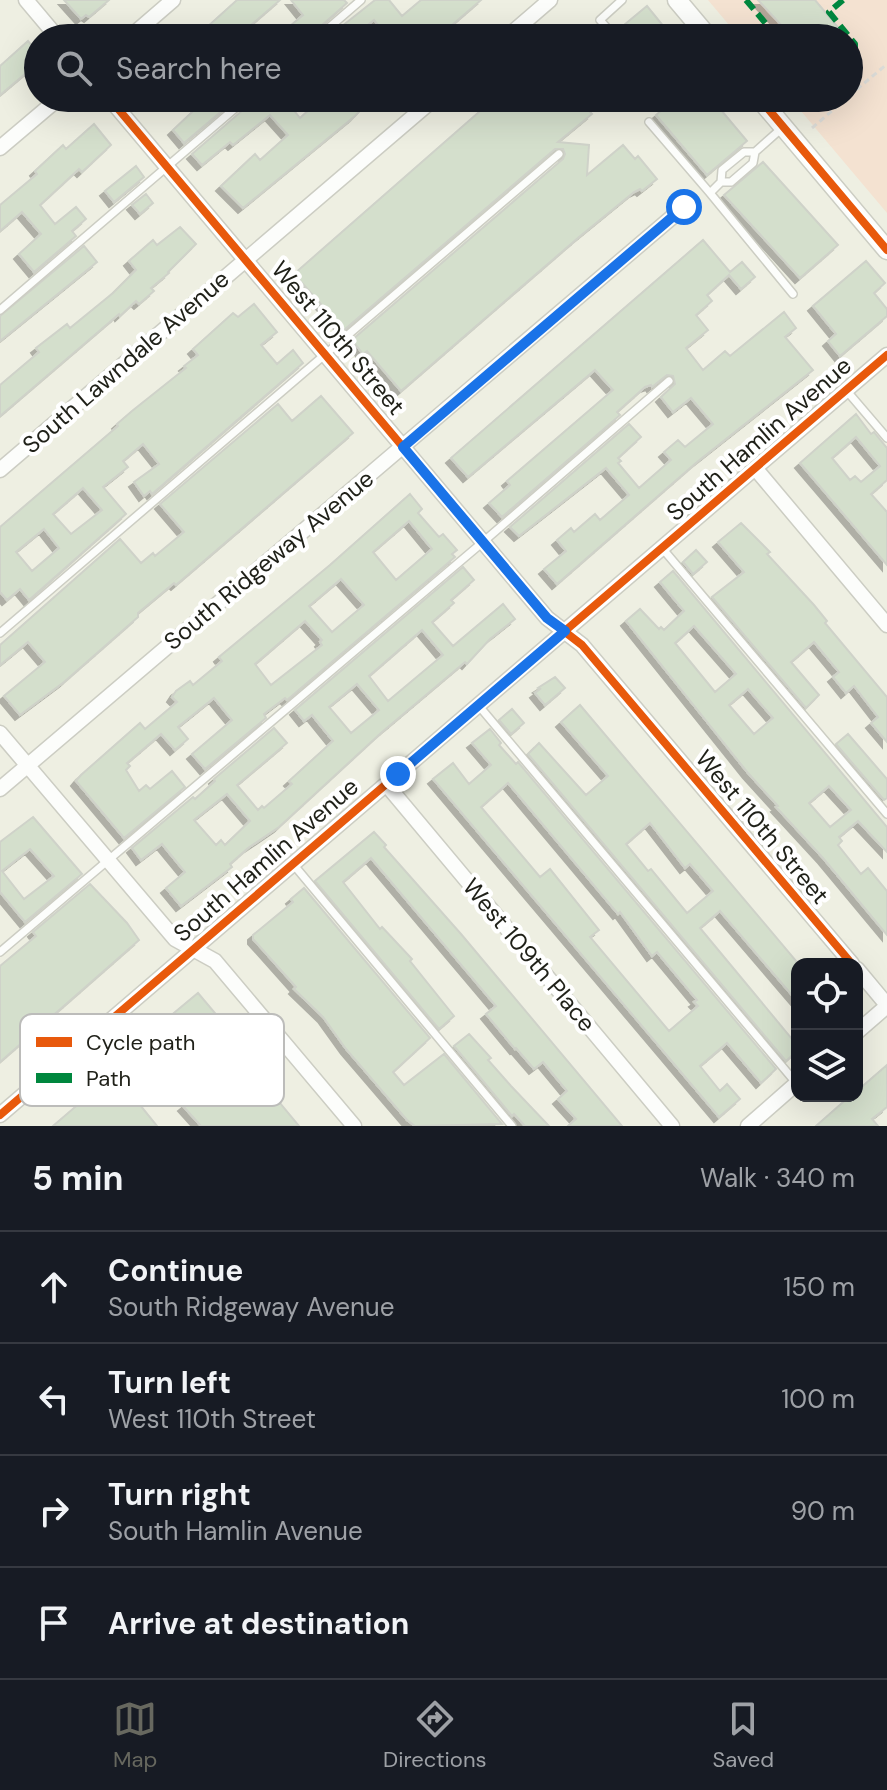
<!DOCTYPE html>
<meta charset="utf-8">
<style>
body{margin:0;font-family:"DM Sans",sans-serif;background:#242831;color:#f1f3f6}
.controls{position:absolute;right:24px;bottom:24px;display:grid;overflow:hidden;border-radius:16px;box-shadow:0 8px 32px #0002}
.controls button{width:72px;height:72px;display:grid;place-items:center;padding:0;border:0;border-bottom:2px solid #363941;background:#171b24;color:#f1f3f6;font:40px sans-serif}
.stop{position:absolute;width:24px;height:24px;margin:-18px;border:6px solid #1a73e8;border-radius:50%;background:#fff}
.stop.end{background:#1a73e8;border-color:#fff;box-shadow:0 2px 8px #0008}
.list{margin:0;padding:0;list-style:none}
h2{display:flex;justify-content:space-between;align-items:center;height:104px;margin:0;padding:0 32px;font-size:34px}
h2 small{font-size:26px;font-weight:400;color:#9ea1a6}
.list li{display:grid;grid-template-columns:52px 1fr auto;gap:24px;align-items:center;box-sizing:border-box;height:112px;padding:0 32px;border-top:2px solid #363941}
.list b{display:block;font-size:30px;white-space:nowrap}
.list p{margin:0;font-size:26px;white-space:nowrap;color:#9ea1a6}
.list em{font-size:26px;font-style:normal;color:#9ea1a6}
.icon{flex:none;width:44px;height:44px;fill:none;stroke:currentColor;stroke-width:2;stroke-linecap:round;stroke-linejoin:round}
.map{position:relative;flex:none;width:887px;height:1126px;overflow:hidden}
.search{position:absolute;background:#171b24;box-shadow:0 8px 32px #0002;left:24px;right:24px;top:24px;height:88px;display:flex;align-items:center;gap:20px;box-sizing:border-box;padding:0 28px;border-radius:44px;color:#9ea1a6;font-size:30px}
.sheet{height:552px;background:#171b24}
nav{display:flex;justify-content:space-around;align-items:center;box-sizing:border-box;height:112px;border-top:2px solid #363941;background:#171b24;font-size:22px;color:#9ea1a6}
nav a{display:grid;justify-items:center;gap:4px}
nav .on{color:#67685f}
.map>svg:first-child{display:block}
.green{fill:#f4e2d1}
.building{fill:#d4dfcc;stroke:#cfd2c9;stroke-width:2;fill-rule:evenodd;filter:url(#shadow)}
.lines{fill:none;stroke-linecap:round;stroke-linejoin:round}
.service-casing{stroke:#cccdc3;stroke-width:10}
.minor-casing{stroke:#cccdc3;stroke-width:17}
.secondary-casing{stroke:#cccdc3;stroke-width:21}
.path{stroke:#ddddd9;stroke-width:3;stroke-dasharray:6 4;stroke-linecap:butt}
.service{stroke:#fcfdfb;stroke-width:7}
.minor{stroke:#fcfdfb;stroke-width:14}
.secondary{stroke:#fcfdfb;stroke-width:18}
.quiet{stroke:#00873e;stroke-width:6;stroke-dasharray:12 6;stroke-linecap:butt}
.cycleway-casing{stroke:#fff;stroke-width:13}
.cycleway{stroke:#e8590c;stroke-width:8}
.route{stroke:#1a73e8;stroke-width:10}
.labels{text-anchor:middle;stroke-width:8;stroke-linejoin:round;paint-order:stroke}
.street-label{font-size:24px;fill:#1f2018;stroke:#fff}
.key{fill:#fff;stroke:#bcbcba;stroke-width:2}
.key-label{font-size:22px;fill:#1f2018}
</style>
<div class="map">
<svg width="887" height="1126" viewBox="0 0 887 1126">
<defs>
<filter id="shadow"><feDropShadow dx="-5" dy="5" stdDeviation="0" flood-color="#0004"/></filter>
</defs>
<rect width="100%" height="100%" fill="#eeefe2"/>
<path class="green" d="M708,0h179v213l-97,-115h59v-60h-109z"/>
<path class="building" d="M64,0h45l-20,17 -3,-2 -5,4z
M237,0h43l-37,32 4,6h-52z
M291,0h53l3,3 -34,30 -2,5h-21l-6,-7 19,-16z
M375,0h14l13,16 19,-16h60l-44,38h-49l-14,-18 -22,18h-25z
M758,0h57l32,38h-54z
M647,6l26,32h-51l-4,-8z
M28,41l10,12v10l-38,32v-29z
M207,98h30l-53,45 -11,-13z
M253,98h31l16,20 22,-20h50l-17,18 -112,92 -22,-22 34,-32 5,6 28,-25 -18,-20 -37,30 -3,-3 -28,23 -10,-11 59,-51z
M495,98h83l14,16 -34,28 31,3 -2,30 36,-30 12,14 3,-3 19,23 -15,12 -2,-2 -6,3 -55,45 -178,154 -34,-40 -4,3 -11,-14 211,-181 2,-5 -2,-5h-8l-211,181 -50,-56z
M676,98h35l36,43 -40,34 -51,-60z
M94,124l17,21 -29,27 -3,-3 -39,36 15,19 21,-17 10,12 -14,12 4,5 -42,36 -15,-18 22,-20 -19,-22 -22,19v-26l37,-31 -2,-3 28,-26 3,4z
M763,162l75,83 -38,33 -76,-83z
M136,166l8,11 -30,25 -9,-11z
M146,194l7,9 -13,11 -8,-9z
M180,227l16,17 -28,28 1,1 -18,15 3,3 -15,13 -3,-3 -16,15 -1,-2 -119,102v-31l39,-33 -3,-4 31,-24 3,4 43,-35 23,-23 -7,-9 24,-21 4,5z
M703,240l27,32 12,-10 13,15 -14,12 -12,-14 -22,20 5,6 -16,14 12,15 -22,18 17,22 22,-19 5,5 54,-44 12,16 -11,9 28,33 -116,92 -140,122 -13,-15 22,-18 -9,-11 14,-12 3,4 21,-18 5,6 29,-25 -23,-27 -87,68 -9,-9 119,-103 12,13 -23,21 3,3 -3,2 21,25 32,-28 -7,-8 14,-12 7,7 28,-23 -22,-26 -18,14 -12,-15 14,-13 -2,-8 -6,-1 -15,12 -1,-2 -6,2 -28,25 3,3 -118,102 -13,-14 21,-18 -3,-4 106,-91 -18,-20 -127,107 -17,-19z
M84,246l13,16 -97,79v-25z
M866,261l19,22 -11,10 13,16v7l-47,40 -12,-15 8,-7 -23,-28z
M254,304l23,28 -16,13 16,19 16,-14 10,13 -151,131 -2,-3 -6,5 -10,-14 25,-18 -16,-20 -20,17 5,6 -25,20 23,27 -97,86 -9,-11 -13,11 -7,-8v-65l118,-101 -1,-2 15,-13 54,-43 -2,-2 14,-11 -5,-6 40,-36 5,4zM83,488l19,22 -31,24 -18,-20zM44,529l15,19 -27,23 -16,-19z
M321,396l32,37 -177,152 -2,-2 -36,30v4l-74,65 -44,33 -16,-19 41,-34 -17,-20 -28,23v-20l120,-106 21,24 12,-10 2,3 29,-24 -24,-28 118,-100 14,17z
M856,414l15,20 3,-2 13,16v32l-16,14 16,18v53l-87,-102zM856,437l24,29 -19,16 -6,-6 -5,4 -18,-22z
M410,494l12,15 -4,4 21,24 4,-3 14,16 -5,4 3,3 -168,143 -2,-2 -21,16 2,4 -61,51 -13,-15 40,-34 -18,-22 -36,29 10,12 -13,11 -14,-16 -34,29 3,3 -4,4 13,21 7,-6 4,4 22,-18 13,16 -61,51 -48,-57 5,-6 59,-52 5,6 32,-27 -5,-5 4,-6 14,-10 3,4 29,-24 -3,-4 111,-92zM409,521l23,28 -36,31 -23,-28zM341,579l23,26 -32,27 -23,-26zM305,621l17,19 -2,2 2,3 -51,40 -16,-21z
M741,523l29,29 -3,2 47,51 13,16 -2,2 62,74v45l-16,-19 7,-6 -24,-31 -8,7 -13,-16 6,-5 -25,-30 -23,20 28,33 -13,13 -94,-111 32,-25 -26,-30z
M696,550l11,12 -14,12 -10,-12z
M463,567l11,13 -23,20 3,3 -22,19 21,24 50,-42 12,15 -25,20 -23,25 -2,-2 -83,70 -103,95 -31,21 -18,16 2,3 -51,39 -15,-18 19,-16 -23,-28 -21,16 -9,-12 61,-51 2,2 20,-18 -1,-2 60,-51 13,15 -50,42 21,25 4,-4 2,2 28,-24 -3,-3 44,-40 -21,-26 -8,6 -9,-11zM422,630l21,25 -55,46 -19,-25zM357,684l22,26 -28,23 -22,-26zM227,794l23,27 -25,24 -4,-5 -5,5 -22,-25z
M673,571l214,256v25l-29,-31 -19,16 3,4 -4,4 23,29 7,-6 19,23v44l-64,-77 -47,-51 2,-1 -30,-33 -122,-152 14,-12 19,20 2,-2 3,3 20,-19 -24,-29zM694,626l42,48 -21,18 -40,-49zM748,689l25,29 -19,16 -25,-29zM829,786l22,24 -21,17 -21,-24z
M555,677l10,11 -20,17 -10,-12 5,-4 -2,-1z
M580,705l217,257v39l-77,-90 -20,17 97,117v6l-11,10 -258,-307 11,-11 47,52 22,-19 -47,-54zM650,823l35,45 5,-4 23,27 -26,22 -36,-44 -3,2 -22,-27z
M512,709l12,14 -13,11 -12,-14z
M490,729l11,14 -2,2 17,19 2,-2 258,307 -15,14 -34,-40 -27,23 20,25 7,-7 13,15 -21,18 -286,-338 20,-16 16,21 22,-19 -19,-22zM508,783l110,131 2,-2 32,44 5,-4 40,48 -3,2 4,4 -29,25 -79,-94 9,-7 -49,-61 -10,8 -59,-70z
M848,734l39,45v19l-3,2 -48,-56z
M33,817l49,57 -57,48 -25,-30v-50zM30,849l24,27 -30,23 -22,-28z
M374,832l12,13 -2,2 77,87 161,192h-54l8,-7 -18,-20 9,-8 -24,-29 -9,7 -18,-21 -1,1 -29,-35 10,-8 -125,-148 -28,24 37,47 2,-2 30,32 -2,2 44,55 -15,13 -124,-148z
M90,884l37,39 12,17 -139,122v-96l36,-30 -3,-4z
M304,888l126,150 -37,34 11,13 40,-31 58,70 -87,2 -8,-6 -61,-71 -23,-32 -29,-28 2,-2 -43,-48v-4l40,-33 -2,-3z
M198,993l27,32 -5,4 11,15 68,82h-98l-18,-20 5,-4 -20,-24 -28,27 17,21h-104l85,-73 -5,-6z
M469,1034l22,24 -3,2 23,26 38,40h-24l-11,-12 -2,2 -58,-70z
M887,1065v42l-15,12 6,7h-62l34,-30h7v-5z"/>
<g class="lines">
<defs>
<path id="service" d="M317,38l44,-38
M616,38l-16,-18 22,-20
M649,122l61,71 11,-11
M755,152h-11l-22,18 -1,12h10l22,-19 2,-11 27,-24
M710,193l83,101
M0,310l247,-212
M846,390l41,48
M662,548l225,266
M0,633l559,-479
M479,706l318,378
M293,864l219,262
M0,952l483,-410 186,-161"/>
<path id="minor" d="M26,0l32,38
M129,38l44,-38
M506,38l44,-38
M109,98l438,520 35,27 270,319
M0,148l59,-50
M755,468l132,157
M0,470l435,-372
M0,733l175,206 40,22 139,165
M386,784l286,342
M0,789l684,-582
M857,969l30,36
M857,1032l30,-26
M0,1115l887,-760
M748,1126l49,-43"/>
<path id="secondary" d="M677,0l32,38
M759,98l128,152"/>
</defs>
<use href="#service" class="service-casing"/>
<use href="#minor" class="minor-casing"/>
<use href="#secondary" class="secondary-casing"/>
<path class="path" d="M849,96l38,-32
M812,128l35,-30"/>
<use href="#service" class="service"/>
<use href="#minor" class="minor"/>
<use href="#secondary" class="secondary"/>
<path class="quiet" d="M746,0l32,38
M843,0l-14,12 26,32v5l-6,8
M849,77l9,12"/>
<defs>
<path id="cycleway" d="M109,98l438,520 35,27 270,319
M759,98l128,152
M0,1115l887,-760"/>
</defs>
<use href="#cycleway" class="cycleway-casing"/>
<use href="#cycleway" class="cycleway"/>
</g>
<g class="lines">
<path class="route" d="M398,774l167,-143 -18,-13 -144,-171 281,-240"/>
</g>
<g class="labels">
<g class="street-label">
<text transform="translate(338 338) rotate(50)" y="8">West 110th Street</text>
<text transform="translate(126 362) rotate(-41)" y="8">South Lawndale Avenue</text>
<text transform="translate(759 439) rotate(-41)" y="8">South Hamlin Avenue</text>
<text transform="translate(269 560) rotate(-40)" y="8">South Ridgeway Avenue</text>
<text transform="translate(762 827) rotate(50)" y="8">West 110th Street</text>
<text transform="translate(266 860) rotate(-41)" y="8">South Hamlin Avenue</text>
<text transform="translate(529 955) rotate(50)" y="8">West 109th Place</text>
</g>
</g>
<rect x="20" y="1014" width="264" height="92" rx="12" class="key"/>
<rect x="36" y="1037" width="36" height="10" fill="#e8590c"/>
<rect x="36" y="1073" width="36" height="10" fill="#00873e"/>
<g class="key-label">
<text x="86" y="1050">Cycle path</text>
<text x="86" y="1086">Path</text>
</g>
</svg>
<div class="controls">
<button><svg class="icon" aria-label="locate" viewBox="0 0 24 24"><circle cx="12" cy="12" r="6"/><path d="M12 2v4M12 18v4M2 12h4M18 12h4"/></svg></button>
<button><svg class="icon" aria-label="layers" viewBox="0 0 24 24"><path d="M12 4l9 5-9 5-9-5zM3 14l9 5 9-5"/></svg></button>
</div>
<div class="stop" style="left:684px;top:207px"></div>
<div class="stop end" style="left:398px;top:774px"></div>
<div class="search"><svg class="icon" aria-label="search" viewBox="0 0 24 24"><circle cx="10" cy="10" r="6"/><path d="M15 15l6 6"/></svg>Search here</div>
</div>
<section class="sheet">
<h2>5 min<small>Walk · 340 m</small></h2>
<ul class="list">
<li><svg class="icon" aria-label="ahead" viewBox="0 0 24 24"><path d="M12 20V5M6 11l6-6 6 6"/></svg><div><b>Continue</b><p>South Ridgeway Avenue</p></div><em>150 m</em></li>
<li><svg class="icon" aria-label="left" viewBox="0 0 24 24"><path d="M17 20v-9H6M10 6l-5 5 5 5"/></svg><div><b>Turn left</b><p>West 110th Street</p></div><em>100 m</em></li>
<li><svg class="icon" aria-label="right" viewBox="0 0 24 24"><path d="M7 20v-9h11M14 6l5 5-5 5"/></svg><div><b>Turn right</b><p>South Hamlin Avenue</p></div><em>90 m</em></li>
<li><svg class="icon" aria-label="arrive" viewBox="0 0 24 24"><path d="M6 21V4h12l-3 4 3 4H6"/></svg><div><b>Arrive at destination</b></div></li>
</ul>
</section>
<nav>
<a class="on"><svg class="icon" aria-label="map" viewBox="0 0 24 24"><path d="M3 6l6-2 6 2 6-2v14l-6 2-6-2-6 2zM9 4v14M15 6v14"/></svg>Map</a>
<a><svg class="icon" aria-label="directions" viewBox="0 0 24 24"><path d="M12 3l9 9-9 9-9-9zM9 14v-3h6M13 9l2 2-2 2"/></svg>Directions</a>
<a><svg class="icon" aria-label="saved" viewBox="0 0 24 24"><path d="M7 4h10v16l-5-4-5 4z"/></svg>Saved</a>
</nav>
